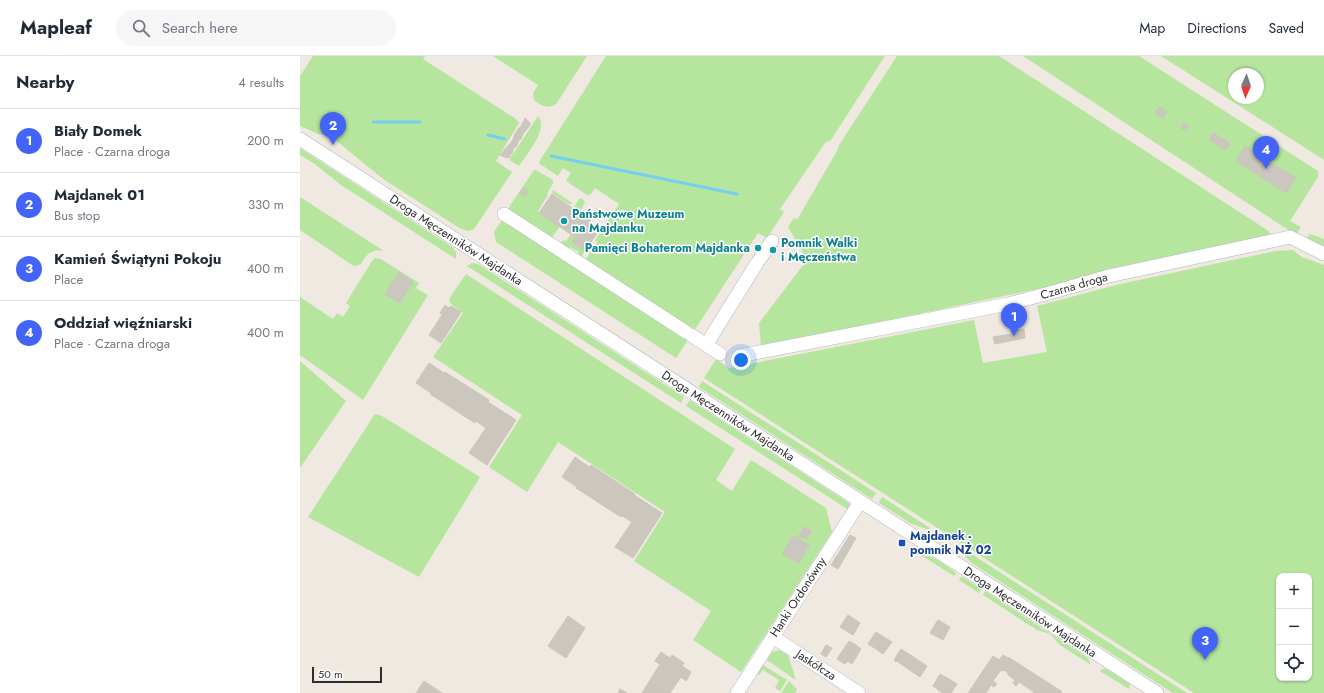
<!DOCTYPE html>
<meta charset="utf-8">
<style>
body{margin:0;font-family:Jost,sans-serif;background:#f6f6f7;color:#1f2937}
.controls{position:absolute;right:12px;bottom:12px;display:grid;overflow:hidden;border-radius:8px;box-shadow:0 1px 3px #0004}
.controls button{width:36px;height:36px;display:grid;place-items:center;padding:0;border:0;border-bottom:1px solid #e0e1e3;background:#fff;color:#1f2937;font:20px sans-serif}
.compass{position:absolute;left:928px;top:12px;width:36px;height:36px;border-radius:50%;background:#fff;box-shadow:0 1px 3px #0004;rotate:183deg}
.scale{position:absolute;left:12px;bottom:10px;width:70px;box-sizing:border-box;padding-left:4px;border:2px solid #2e2e2e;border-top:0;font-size:11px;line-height:14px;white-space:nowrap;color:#2e2e2e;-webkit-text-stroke:3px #fff;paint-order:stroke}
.you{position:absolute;left:441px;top:304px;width:14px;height:14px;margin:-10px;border:3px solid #fff;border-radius:50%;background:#1a73e8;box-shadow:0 0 0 6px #1a73e833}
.badge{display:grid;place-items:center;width:26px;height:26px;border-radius:50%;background:#4264fb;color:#fff;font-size:13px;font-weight:700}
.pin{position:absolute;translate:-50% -33px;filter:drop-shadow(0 1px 2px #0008)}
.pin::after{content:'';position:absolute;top:21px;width:14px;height:12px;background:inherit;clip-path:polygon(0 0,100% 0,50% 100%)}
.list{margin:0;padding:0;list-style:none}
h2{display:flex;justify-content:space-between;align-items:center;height:52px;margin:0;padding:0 16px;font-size:17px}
h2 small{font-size:13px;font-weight:400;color:#747a83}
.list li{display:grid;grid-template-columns:26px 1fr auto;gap:12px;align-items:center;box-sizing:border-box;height:64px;padding:0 16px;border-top:1px solid #e0e1e3}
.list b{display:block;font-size:15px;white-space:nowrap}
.list p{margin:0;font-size:13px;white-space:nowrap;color:#747a83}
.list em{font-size:13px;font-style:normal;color:#747a83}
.icon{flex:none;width:22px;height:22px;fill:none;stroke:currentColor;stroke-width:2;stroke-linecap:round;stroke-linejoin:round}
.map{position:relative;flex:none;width:1024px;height:637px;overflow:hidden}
header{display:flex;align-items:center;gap:24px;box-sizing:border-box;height:56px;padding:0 20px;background:#fff;border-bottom:1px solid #e0e1e3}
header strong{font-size:19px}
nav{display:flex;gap:22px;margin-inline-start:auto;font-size:14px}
.search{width:280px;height:36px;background:#f6f6f7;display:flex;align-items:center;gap:10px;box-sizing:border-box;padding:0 14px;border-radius:22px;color:#747a83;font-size:15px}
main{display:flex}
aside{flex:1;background:#fff}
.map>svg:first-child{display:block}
.green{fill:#b6e59e;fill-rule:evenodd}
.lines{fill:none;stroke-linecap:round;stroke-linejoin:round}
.stream{stroke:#75cff0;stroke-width:3}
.building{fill:#cbc7bf;stroke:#cbc5ba}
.minor-casing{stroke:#b4b7c1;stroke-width:14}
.minor{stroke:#fff;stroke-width:13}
.culture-dot{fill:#0f9aa8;stroke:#fff;stroke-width:1.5}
.transit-dot{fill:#1a4fb4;stroke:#fff;stroke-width:1.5}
.labels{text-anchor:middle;stroke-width:3;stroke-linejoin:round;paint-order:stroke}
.culture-label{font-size:12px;font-weight:bold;fill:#0d838f;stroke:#fff;text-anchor:start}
.street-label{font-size:12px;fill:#2e2e2e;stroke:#fff}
.transit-label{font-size:12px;font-weight:bold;fill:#164399;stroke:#fff;text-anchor:start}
</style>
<header>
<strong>Mapleaf</strong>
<div class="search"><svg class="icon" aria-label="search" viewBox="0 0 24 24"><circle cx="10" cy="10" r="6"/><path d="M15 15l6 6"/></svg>Search here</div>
<nav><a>Map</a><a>Directions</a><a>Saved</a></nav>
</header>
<main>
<aside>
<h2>Nearby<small>4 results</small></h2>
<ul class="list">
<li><span class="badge">1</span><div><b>Biały Domek</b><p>Place · Czarna droga</p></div><em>200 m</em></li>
<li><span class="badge">2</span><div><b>Majdanek 01</b><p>Bus stop</p></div><em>330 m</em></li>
<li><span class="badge">3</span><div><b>Kamień Świątyni Pokoju</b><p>Place</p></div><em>400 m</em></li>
<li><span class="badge">4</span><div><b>Oddział więźniarski</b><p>Place · Czarna droga</p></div><em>400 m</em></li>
</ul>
</aside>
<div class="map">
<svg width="1024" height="637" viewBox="0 0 1024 637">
<rect width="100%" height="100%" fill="#efe9e1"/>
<path class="green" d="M13,0h112l-2,3 93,60 3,4 -23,38 16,11 -38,57 -5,2 -8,-2 -78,-50 -44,-36 -10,-7 -11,-2 -18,-8v-50z
M193,0h94l-31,48c-9,5 -15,2 -22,-4l-1,-7 5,-8z
M306,0h279l-54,84 -6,3 -45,66 4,3 -17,26 -9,-5 -64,98 -108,-72 11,-17 -2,-2 24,-36 -24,-16 -4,6 -4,1 -21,-14 5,-8 -8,-5 -5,8 -18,-12 -1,-2z
M597,0h102l268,174 3,3v3l-162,33 -28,11 -319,67 -2,-24 48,-63 -19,-33 6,-9 3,2 40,-69 2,-6z
M723,0h116l179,115v6l-28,44 11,6 -5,8z
M861,0h163v104zM934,18h24v24h-24z
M238,60c11,13 -11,38 -19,50l-10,-6z
M0,92l152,99 4,5v7l-115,-74 -26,-21 -15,-9z
M234,114h2l17,10v3l-6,11 1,1 -10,16 22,15 -9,13 -43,-27 1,-5z
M253,134l19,13 -2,2 -18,-12z
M0,141l84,54c-12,-2 -18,3 -23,13l-5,2 -4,-1 -52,-35z
M280,142l4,2 1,3 -5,8 -6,-4z
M202,164l186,120 -12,18 -180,-116 -2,-10z
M271,178l4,3 -3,5 13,9 -4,6 -3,-3 1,-2 -9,-5 -2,2 -8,-5 3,-4 3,1z
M1010,178l14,5v11l-19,-10z
M993,194l9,7 22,8v428h-130l-490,-315 12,-19 13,9 245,-48 9,43 64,-11 -10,-46 79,-21 159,-34zM979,520h30v102h-30z
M75,202l6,1 38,24 -3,5 12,7 -65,105 -63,-45v-58l33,22 4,-6 6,4 7,-11 -4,-3 26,-42z
M172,207l6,1 206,133 -3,6 -214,-137z
M166,218l269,175 -19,31 16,11 19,-31 75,48 6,24 -91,140 -48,-32 18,-29 -77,-50 31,-49 -107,-70 -31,50 -38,-25 33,-52 -89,-58 30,-44 -12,-9 -2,-5z
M0,305l46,40 -46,67z
M402,325l174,112 -4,6 -173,-112z
M390,344l159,103 1,5 -1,2 -163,-104z
M75,358l7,2 98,61 -61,100 -111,-60z
M582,441l48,31 -1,2 -19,-7 -31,-20z
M659,490l228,147h-14l-22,-14 -178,-115 -16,-15z
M617,495l19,8 19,13 1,2 -2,2 -38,-24z
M661,521h2l19,12 -3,4 -20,-13z
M685,535l103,67 3,7 -31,-20 -10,-11 -13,-4 -54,-35z
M479,594l9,5 8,25 -29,-20 5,-8z
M463,609l24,15 -7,11 -5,-3 4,-8 -16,-10 -4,5 -2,-1z
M803,613h3l23,14 1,4 -1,2 -29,-18z
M489,625l8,8 -2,4h-14z"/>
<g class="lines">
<path class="stream" d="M73,66h47
M188,79l17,4
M251,100l186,38"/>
</g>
<path class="building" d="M859,51l8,4 -4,7 -8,-5z
M225,62l5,5v2l-7,9 -2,5 -2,1 -3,7h-2l-2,7h-2v3l-3,1 -7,-3 13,-15 2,-7 2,-1v-2l5,-5v-2l2,-2z
M884,67l5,3 -4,5 -4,-3z
M913,77l17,10 -5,7 -16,-11z
M945,90l51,32 -10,15 -50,-32z
M224,132l4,3 -3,5 -6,-3z
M252,138l39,27 -2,2 10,7 -14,21 -13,-9 3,-5 -36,-24z
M99,216l14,10 -13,21 -15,-9z
M145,249l4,3 2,-2 10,6 -20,31 -12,-8 13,-20 -2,-2z
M724,273l1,9 -30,6 -2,-7 19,-3 -1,-3z
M129,307l15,10 1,-1 44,28 -1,2 28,18 -29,45 -18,-12 17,-25 -10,-7 -1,2 -45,-29 1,-1 -15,-10z
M275,401l14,10 2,-2 44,29 -1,1 28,18 -29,45 -18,-11 17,-25 -11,-7v2l-45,-29 1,-1 -15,-10z
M504,471l8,4 -5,8 -8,-4z
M500,479l2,2 -2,3 9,5 -10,18 -17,-9 11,-18 5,3z
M550,479l6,3 -18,31 -7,-4z
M548,559l12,8 -7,12 -13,-8z
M268,560l17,12 -19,30 -18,-12z
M638,564l12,7 -7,13 -13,-7z
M576,576l8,5 -8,12 -8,-5z
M584,581l8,5 -9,12 -7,-5z
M549,585l7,4 -11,19 -8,-5z
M526,589l6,3 -6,9 -5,-3z
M556,589l5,4 -9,15 -5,-3z
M900,592l4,2 -3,4 -3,-2z
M601,593l3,2 -8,11 -2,-2z
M604,595l11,7 -7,11 -11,-8z
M361,596l9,6 2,-3 12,8 -2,3 9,6 -5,9 -5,-4 -11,16h-28l18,-29 -5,-3z
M703,599l5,3v-1l53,34 1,2h-29l1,-1 -15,-10 -3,4 -3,-3 2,-3 -7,-5v-2l-4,-3 -4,1 -7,10 4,3 -3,3 -3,-2 -5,8h-18l25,-37 6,4z
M615,602l12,8 -7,11 -12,-8z
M640,618l9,5 -8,13 -8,-6z
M649,623l8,5 -6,9h-8l-2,-1z
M124,625l18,12h-26z
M320,633l7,4h-9z"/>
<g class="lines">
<defs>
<path id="minor" d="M0,83l857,554
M204,158l182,118
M460,203l12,-18
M391,279l29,19
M406,289l51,-82
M439,300l269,-52 38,-10 63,-18 181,-39 34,17
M473,581l86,56
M437,637l123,-191"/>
</defs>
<use href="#minor" class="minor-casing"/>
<use href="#minor" class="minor"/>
</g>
<g class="culture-dot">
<circle cx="264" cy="165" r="4"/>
<circle cx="458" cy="192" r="4"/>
<circle cx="473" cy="194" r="4"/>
</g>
<rect class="transit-dot" x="598" y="483" width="8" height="8" rx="2"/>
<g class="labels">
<g class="culture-label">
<text x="272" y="162">Państwowe Muzeum<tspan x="272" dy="14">na Majdanku</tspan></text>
<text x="481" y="191">Pomnik Walki<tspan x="481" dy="14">i Męczeństwa</tspan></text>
<text x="450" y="196" text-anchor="end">Pamięci Bohaterom Majdanka</text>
</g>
<g class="street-label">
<text transform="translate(156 184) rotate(33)" y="4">Droga Męczenników Majdanka</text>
<text transform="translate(774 230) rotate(-16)" y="4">Czarna droga</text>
<text transform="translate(428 360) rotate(33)" y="4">Droga Męczenników Majdanka</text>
<text transform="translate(498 541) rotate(-57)" y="4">Hanki Ordonówny</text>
<text transform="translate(730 556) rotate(33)" y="4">Droga Męczenników Majdanka</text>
<text transform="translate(516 609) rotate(33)" y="4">Jaskółcza</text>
</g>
<g class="transit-label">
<text x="610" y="484">Majdanek -<tspan x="610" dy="14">pomnik NŻ 02</tspan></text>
</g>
</g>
</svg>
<div class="controls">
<button>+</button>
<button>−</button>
<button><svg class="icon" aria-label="locate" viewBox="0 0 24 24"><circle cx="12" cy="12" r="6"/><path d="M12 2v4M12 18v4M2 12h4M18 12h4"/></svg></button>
</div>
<svg class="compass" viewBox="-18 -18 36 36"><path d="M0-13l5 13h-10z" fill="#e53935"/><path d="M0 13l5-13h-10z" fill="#747a83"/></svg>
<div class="scale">50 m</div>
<div class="you"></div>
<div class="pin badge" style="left:714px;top:280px">1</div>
<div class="pin badge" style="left:33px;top:89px">2</div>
<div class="pin badge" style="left:905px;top:604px">3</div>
<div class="pin badge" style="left:966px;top:113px">4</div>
</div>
</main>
